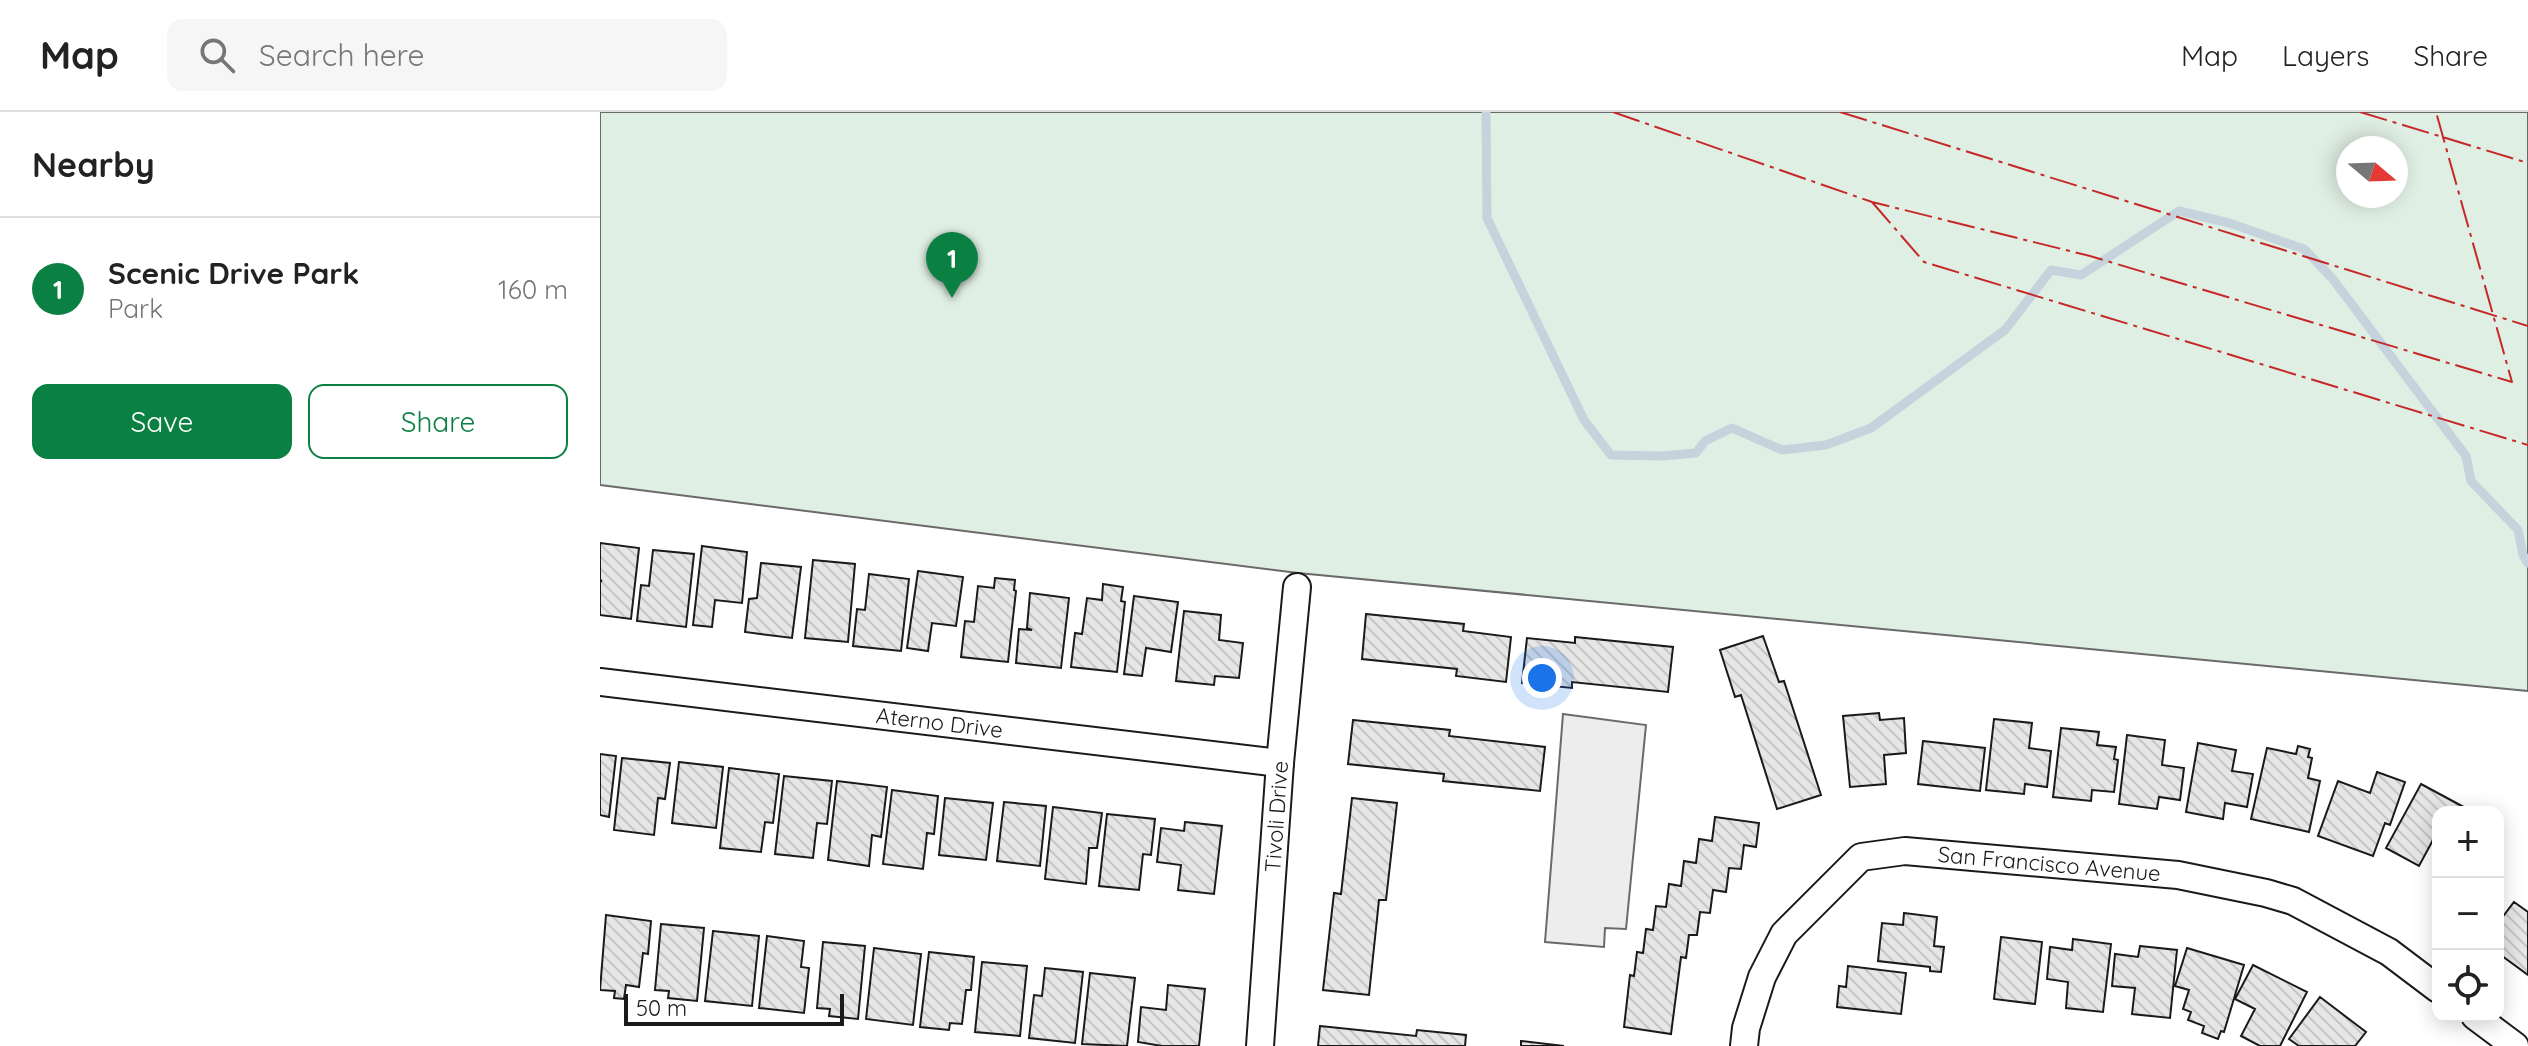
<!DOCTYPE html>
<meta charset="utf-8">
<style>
body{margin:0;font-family:Quicksand,sans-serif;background:#f6f6f6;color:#222}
.controls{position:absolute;right:24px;bottom:24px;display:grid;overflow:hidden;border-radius:16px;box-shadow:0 4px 20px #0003}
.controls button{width:72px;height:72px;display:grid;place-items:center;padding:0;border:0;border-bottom:2px solid #e0e0e0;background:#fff;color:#222;font:40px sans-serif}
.compass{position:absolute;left:1736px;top:24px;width:72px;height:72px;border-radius:50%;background:#fff;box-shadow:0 4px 20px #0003;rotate:109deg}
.scale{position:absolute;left:24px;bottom:20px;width:220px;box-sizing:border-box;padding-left:8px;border:4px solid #1a1a1a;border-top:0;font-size:22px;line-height:28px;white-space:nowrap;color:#1a1a1a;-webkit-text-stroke:6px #fff;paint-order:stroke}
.you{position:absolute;left:942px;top:566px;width:28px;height:28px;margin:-20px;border:6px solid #fff;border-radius:50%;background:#1a73e8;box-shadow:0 0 0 12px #1a73e833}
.badge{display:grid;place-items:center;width:52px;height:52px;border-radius:50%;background:#0b8043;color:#fff;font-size:26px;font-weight:700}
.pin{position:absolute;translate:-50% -66px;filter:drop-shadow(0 2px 4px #0008)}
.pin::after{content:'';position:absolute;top:42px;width:28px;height:24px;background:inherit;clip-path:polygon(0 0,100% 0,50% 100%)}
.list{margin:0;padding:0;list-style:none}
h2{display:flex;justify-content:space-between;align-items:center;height:104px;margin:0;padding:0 32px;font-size:34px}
h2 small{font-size:26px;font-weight:400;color:#767676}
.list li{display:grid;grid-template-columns:52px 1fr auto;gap:24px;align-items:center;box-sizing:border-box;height:144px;padding:0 32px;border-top:2px solid #e0e0e0}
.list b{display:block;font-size:30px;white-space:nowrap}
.list p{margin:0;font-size:26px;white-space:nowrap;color:#767676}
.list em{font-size:26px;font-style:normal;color:#767676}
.actions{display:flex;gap:16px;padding:24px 32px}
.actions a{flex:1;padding:18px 0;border:2px solid #0b8043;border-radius:16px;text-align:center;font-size:28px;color:#0b8043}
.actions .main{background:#0b8043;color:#fff}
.icon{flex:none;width:44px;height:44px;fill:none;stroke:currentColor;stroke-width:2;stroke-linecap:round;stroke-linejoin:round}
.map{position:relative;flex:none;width:1928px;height:934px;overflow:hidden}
header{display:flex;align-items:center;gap:48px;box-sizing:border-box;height:112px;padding:0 40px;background:#fff;border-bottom:2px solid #e0e0e0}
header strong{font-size:38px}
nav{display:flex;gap:44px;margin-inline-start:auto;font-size:28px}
.search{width:560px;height:72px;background:#f6f6f6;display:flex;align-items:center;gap:20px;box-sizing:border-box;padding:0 28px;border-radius:16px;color:#767676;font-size:30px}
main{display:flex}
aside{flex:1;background:#fff}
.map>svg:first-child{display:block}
.green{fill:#e0efe3;stroke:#6a6a6a;stroke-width:2;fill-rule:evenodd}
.parking{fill:#ededed;stroke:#6a6a6a;stroke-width:2}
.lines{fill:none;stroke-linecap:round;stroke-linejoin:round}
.stream{stroke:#c6d2dc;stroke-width:9}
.building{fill:url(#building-back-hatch);stroke:#1a1a1a;stroke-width:2}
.street-casing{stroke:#1a1a1a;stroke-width:30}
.street{stroke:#fff;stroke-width:26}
.power{stroke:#c62828;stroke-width:2;stroke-dasharray:28 6 4 6;stroke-linecap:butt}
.labels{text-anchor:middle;stroke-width:6;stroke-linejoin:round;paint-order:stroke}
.street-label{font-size:22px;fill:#1a1a1a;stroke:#fff}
</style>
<header>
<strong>Map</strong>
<div class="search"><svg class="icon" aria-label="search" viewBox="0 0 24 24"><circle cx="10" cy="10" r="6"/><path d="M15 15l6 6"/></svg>Search here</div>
<nav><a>Map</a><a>Layers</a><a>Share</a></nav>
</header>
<main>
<aside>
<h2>Nearby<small></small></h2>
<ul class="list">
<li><span class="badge">1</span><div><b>Scenic Drive Park</b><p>Park</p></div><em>160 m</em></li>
</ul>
<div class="actions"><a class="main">Save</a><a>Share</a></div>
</aside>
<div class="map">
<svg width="1928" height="934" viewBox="0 0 1928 934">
<defs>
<pattern id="building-back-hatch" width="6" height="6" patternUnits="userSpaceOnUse" patternTransform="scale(2)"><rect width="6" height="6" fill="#e6e6e6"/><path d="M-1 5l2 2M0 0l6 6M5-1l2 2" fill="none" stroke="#c5c5c5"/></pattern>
</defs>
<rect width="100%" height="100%" fill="#fff"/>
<path class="green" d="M0,0h1928v579l-1230,-118 -698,-88zM1796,36v48h-48v-48z"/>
<path class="parking" d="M963,602l83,11 -20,204 -21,-1 -1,19 -59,-5z"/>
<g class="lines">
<path class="stream" d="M886,0l1,106 97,202 27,35 51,1 34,-3 9,-12 27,-13 50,22 44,-5 45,-17 134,-98 46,-60 30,5 98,-64 50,12 75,26 28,29 134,178 5,25 47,49 5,25 5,8"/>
</g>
<path class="building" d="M0,431l39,5 -8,71 -31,-4v-34h2l-2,-1z
M102,434l45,6 -5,51 -27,-3 -3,27 -19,-2z
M53,438l41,4 -8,73 -49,-6 4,-36 8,1z
M213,448l42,4 -7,78 -43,-4z
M161,451l40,4 -9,71 -47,-6 4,-33 8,-1z
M318,459l45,6 -7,49 -24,-3 -4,28 -21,-3z
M269,462l40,5 -8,72 -48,-5 4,-37 8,1z
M395,466l20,2 -1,10 2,1 -8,71 -47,-5 4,-36 9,1 4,-36 16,2z
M503,472l20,3 -2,14 4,1 -8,70 -46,-5 4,-34 7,1 5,-36 15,2z
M430,481l39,5 -8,70 -45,-5 3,-34 13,1 -5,-2z
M534,484l44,6 -7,50 -25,-4 -4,28 -18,-2z
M584,499l37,4 -2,25 24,3 -4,35 -24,-2 -1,9 -38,-4z
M766,502l98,10 -1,7 48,6 -5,45 -50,-6 1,-7 -95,-10z
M1163,524l16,46 5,-1 37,114 -44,14 -36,-114 -6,2 -15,-47z
M975,525l98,10 -5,45 -96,-10v6l-50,-5 5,-45 48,5z
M1279,601l1,7 24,-2 2,35 -22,2 2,29 -36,3 -7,-71z
M1394,607l38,4 -3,25 22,3 -4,36 -22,-3 -1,10 -38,-4z
M753,608l97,10 -1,6 96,11 -5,44 -97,-10 1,-7 -96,-10z
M1461,616l38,4 -2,13 19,2 -2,12 4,1 -4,32 -22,-2 -1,11 -38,-4z
M1527,623l38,5 -3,25 22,3 -4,32 -21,-3 -2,12 -38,-5z
M1323,629l62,7 -5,43 -62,-7z
M1598,631l38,7 -4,21 21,3 -6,33 -22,-4 -2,16 -37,-7z
M1698,634l12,3 -2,8 4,1 -4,20 12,3 -11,51 -58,-13 16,-71 29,6z
M0,642l16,2 -7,61 -9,-2z
M22,646l48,5 -5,36 -7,-1 -4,37 -40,-5z
M79,650l44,5 -7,61 -44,-5z
M129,656l50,6 -6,49 -8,-1 -4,30 -41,-4z
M1777,660l28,10 -15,43 -5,-2 -12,33 -55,-20 20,-55 32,12z
M184,664l48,5 -5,43 -10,-1 -4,35 -38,-4z
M237,669l50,6 -6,50 -9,-2 -3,31 -41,-6z
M1821,672l52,28h-35v31l-5,-3 -14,26 -33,-18z
M292,678l46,6 -4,38 -7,-1 -4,36 -40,-5z
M345,686l48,5 -7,57 -47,-5z
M752,686l45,5 -11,97h-7l-10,95 -46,-5 11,-97 7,1z
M404,690l42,4 -6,60 -43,-5z
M453,695l49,6 -5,35h-8l-3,36 -41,-5z
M507,702l48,5 -4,36 -8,-1 -4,36 -40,-4z
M1115,705l44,6 -3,24 -12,-2 -3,24 -12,-1 -3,24 -13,-2 -3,23 -10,-1 -3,23h-8l-3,23 -5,-1 -10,77 -47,-7 6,-52 4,1 3,-24 6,1 3,-24 7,1 3,-24 10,1 3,-23 12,2 3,-25 12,2 3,-24 13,2z
M585,710l37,4 -8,68 -36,-4 3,-25 -24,-3 4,-34 23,3z
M1914,790l14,10v63l-30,-22v-30z
M1304,801l33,4 -3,29 10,1 -3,25 -11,-1v-4l-52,-6 4,-38 21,2z
M6,803l45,6 -3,33 -5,-1 -4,34 -13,-2 -2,14 -10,-1 1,-7 -15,-1z
M61,812l43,4 -7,73 -29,-3 1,-7 -14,-1z
M113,819l46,5 -7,70 -47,-5z
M167,824l37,5 -3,26 8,1 -5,45 -45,-5z
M1401,825l41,5 -7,62 -41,-5z
M1473,827l38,5 -8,68 -37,-4 2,-26 -21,-3 3,-32 22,3z
M223,830l42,4 -7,73 -29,-3 1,-7 -13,-1z
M1540,834l37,4 -7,68 -38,-4 3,-26 -23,-2 3,-32 23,3z
M274,836l47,6 -8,71 -47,-6z
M1587,836l57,17 -20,67 -3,-1 -3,8 -16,-6 2,-7 -16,-6 3,-8 -8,-3 6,-19 -14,-4z
M329,840l45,5 -3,33h-5l-4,34 -12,-1 -1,7 -29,-3z
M382,850l45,4 -7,70 -45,-4z
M1653,853l54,27 -27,54h-20l-19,-10 14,-27 -20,-10z
M1248,854l58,7 -5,41 -64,-7 2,-21 7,1z
M445,856l38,4 -8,71 -46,-5 5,-43 8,1z
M490,861l45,5 -8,68 -45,-2z
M568,873l37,4 -6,57h-37l-24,-4 3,-35 25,3z
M1720,885l46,35 -11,14h-56l-10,-7z
M720,914l96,10 1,-6 49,5 -1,11h-147z
M921,929l43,5h-43z"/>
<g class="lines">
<defs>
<g id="street">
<path id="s1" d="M0,570l680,81"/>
<path d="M1875,904l40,30"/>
<path id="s2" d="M660,934l20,-283 17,-176"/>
<path id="s3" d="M1144,934l2,-18 16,-51 22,-43 77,-77 44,-6 273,24 88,18 27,8 96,51 49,37"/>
</g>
</defs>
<use href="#street" class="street-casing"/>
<use href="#street" class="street"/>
<path class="power" d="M1013,0l259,90 218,54 422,126 -76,-270
M1240,0l688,214
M1760,0l168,51
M1272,90l52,60 604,183"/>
</g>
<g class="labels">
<g class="street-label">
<text dy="8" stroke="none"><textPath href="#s1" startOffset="342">Aterno Drive</textPath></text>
<text dy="8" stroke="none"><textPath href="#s2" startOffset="230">Tivoli Drive</textPath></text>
<text dy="8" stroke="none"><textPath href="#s3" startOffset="418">San Francisco Avenue</textPath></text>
</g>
</g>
</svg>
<div class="controls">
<button>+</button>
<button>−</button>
<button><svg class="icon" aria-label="locate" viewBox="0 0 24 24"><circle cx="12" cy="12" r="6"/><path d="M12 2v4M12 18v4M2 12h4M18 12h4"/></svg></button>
</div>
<svg class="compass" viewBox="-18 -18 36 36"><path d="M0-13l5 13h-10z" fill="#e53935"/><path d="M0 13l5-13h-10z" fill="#767676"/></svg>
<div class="scale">50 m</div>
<div class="you"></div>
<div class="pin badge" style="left:352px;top:186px">1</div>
</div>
</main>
